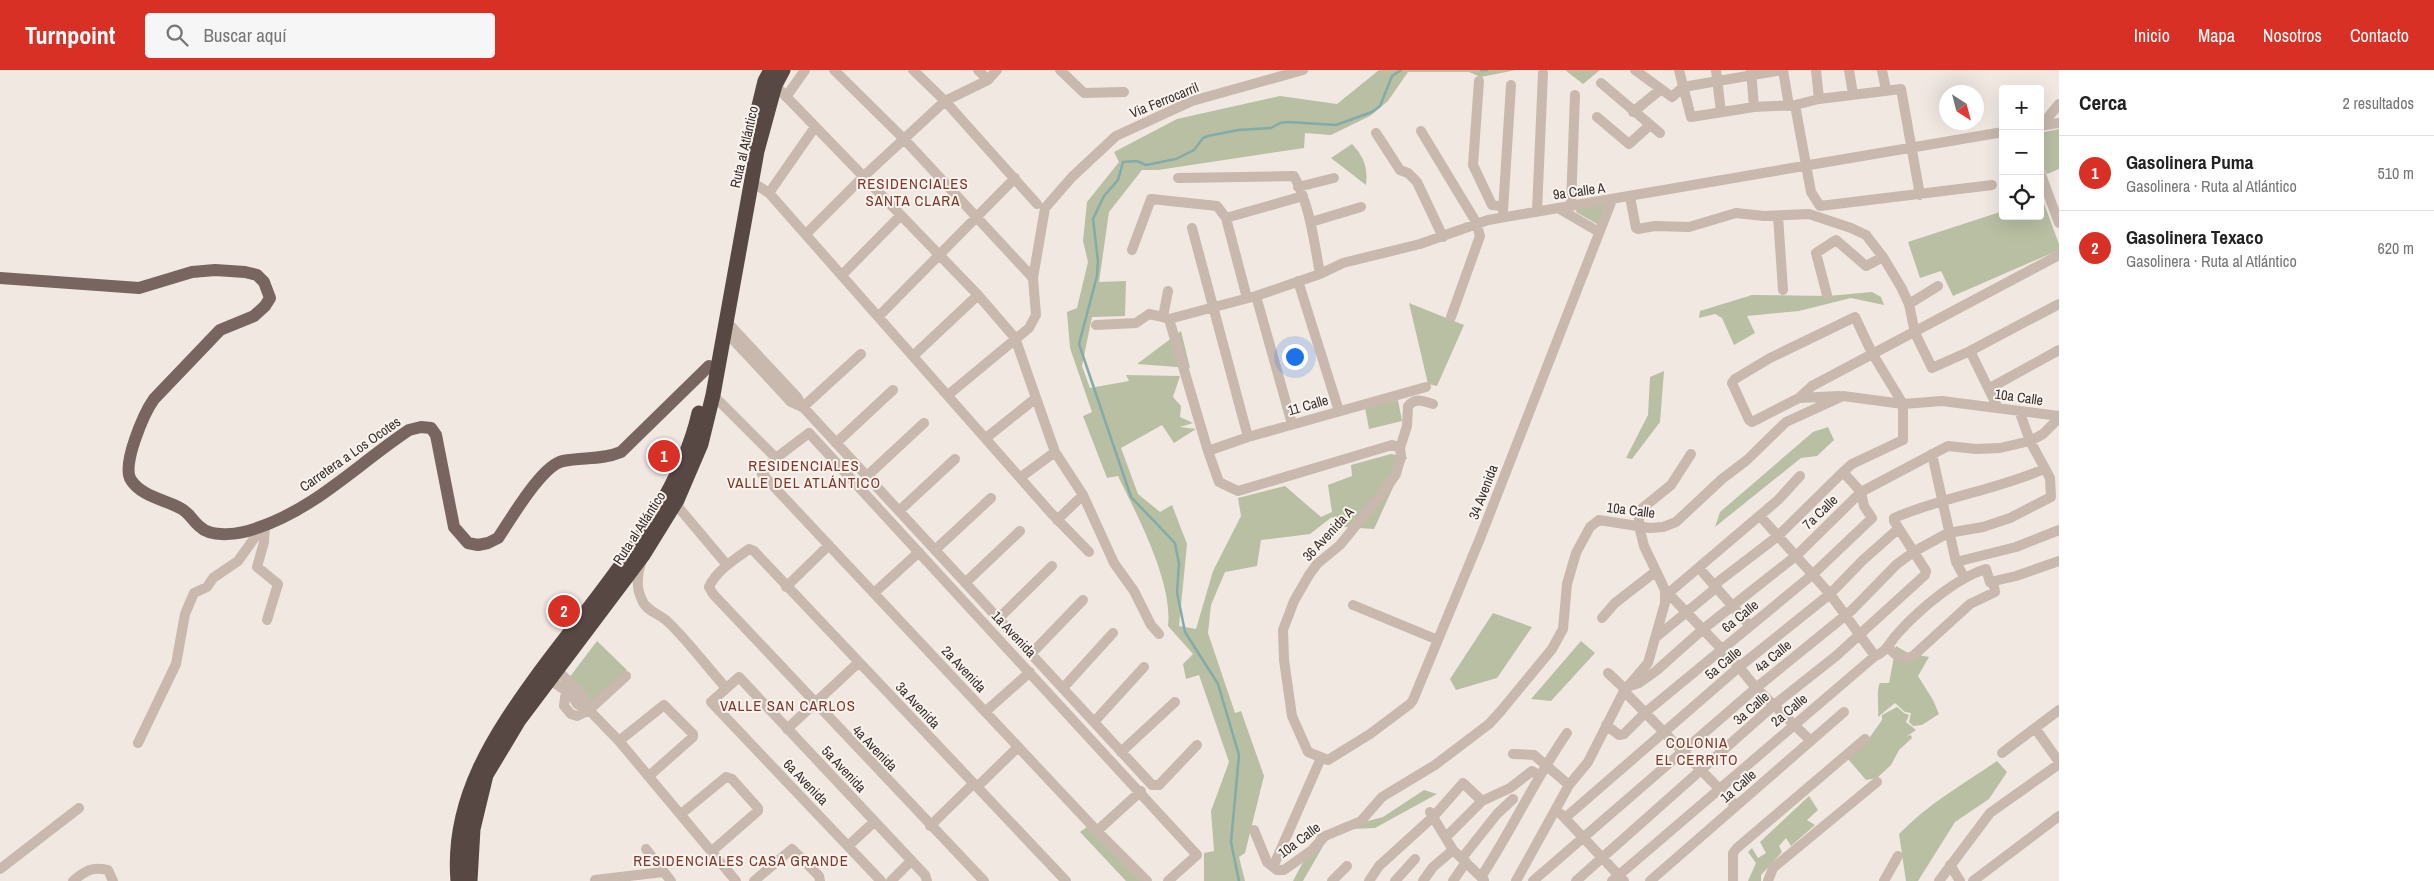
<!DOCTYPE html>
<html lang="es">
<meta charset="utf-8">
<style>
body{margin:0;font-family:"Archivo Narrow",sans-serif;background:#f6f6f6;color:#222}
.controls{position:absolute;right:15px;top:15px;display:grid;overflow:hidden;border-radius:5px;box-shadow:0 5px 20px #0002}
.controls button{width:45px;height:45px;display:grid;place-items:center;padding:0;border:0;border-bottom:1px solid #e0e0e0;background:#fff;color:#222;font:25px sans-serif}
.compass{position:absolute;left:1939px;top:15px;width:45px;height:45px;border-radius:50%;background:#fff;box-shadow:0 5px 20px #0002;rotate:144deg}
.you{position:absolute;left:1294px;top:286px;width:18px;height:18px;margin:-12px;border:4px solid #fff;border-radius:50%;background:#1a73e8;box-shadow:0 0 0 8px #1a73e833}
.badge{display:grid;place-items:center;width:32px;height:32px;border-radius:50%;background:#d93025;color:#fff;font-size:16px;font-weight:700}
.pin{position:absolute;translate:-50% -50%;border:2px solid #fff;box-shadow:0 1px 5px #0006}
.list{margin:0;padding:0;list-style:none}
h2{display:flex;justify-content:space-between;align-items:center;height:65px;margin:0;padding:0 20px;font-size:21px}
h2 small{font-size:16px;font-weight:400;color:#767676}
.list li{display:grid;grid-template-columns:32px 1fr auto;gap:15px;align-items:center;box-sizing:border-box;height:75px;padding:0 20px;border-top:1px solid #e0e0e0}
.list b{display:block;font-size:19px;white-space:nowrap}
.list p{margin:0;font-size:16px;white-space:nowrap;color:#767676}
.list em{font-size:16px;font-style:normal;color:#767676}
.icon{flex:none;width:28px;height:28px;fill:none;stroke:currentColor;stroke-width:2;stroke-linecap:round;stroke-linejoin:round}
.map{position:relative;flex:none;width:2059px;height:811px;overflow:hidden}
header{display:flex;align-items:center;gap:30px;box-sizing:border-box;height:70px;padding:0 25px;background:#d93025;color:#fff}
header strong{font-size:24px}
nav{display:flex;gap:28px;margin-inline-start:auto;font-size:18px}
.search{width:350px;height:45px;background:#f6f6f6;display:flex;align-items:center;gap:12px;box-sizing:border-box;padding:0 18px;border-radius:5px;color:#767676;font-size:19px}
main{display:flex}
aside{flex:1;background:#fff}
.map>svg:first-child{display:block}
.green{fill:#b8bfa3}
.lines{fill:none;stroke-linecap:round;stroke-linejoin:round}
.stream{stroke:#83aba9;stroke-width:2.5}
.minor{stroke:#c8b8ae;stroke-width:10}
.major{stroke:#78655f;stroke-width:12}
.highway{stroke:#584844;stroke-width:15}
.labels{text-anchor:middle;stroke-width:4;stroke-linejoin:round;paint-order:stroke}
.street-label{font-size:14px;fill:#382e2c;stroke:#f9f3ee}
.neighbourhood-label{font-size:15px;letter-spacing:1px;fill:#7e392d;stroke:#f9f3ee}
</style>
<header>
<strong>Turnpoint</strong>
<div class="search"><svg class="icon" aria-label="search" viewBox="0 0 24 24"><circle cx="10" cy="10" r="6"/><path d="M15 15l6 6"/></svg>Buscar aquí</div>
<nav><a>Inicio</a><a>Mapa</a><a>Nosotros</a><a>Contacto</a></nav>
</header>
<main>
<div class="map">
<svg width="2059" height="811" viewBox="0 0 2059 811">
<rect width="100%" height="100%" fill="#f1e8e2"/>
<path class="green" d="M1379,0h137l-35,7 -12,-5h-61l-20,29 -18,15 -39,19 -26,-2 -1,15 -146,22h-16l-33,42 -10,70 27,-1 -1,35 -33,1 -10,49 8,22 39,-7 -3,-6 54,1 -7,21 8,9 -1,11 13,6 -13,4 16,2 -22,14 -12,-18 -41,23 17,46 22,18 12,-7 15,39 -8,82 17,3 17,-58 28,-55 -3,-18 47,-12 36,31 11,-5 -4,-27 24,-9 -1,-11 40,-11 16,3 -33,72 -29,-2 -13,-10 -22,17 -49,6 -4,26 -32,6 -14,33 -3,28 27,80 6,-2 23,65 -19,77 -6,4 6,24h-41v-28l10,-2 -3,-40 18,-49 -30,-87 -13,4 -3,-15 10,-10 -25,-28c5,-44 -31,-111 -50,-150l-11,2 -24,-62 9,-4 -22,-64 -3,-36 10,-4 11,-46 -5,-21 4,-39 32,-40 -5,-10 63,-33 103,-23 57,8z
M1565,0h35l-17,14z
M2059,59v40l-12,5 -7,-12v-29z
M1352,74c12,13 16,23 14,41l-35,-27z
M2042,128l17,46v6l-106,46 -12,-25 -21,7 -12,-36 95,-31v5h37v-17z
M1606,133l-7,22 -23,-13 1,-5z
M1872,222l9,5 3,8 -33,-7 -52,13 -52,5 8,17 -21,12 -12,-27 -7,-4 -16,4 1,-7 52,-16 76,1z
M1409,233l55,22 -27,61 -9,-2z
M1181,261l9,37 -53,-4z
M1664,301l-4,51 -28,37 -6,-1 22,-43 2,-38z
M1398,330l4,21 -33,8 -4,-21z
M1828,357l6,13 -17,16 -16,2 -86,69 5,-15 93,-80z
M1493,543l39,14 -35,51 -41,12 -6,-11z
M597,571l30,29 -40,37 -18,-29z
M1581,571l14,12 -44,48 -20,-2z
M1896,576l12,7 21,4 -11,19 15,24 6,14 -17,11 -9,1 -4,-4 2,-9 -6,-1 -10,-9 -17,14c1,-11 -2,-27 2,-34h9z
M1897,637l7,6 5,2 -3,7 10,8 -10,7 5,-2 1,3 -13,12 -8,15 -14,13 -11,2 -18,-21 17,-15 17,-24v-5z
M1997,691l10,11 -18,27 -34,23 -37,59h-12l-7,-47c28,-29 64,-50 98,-73z
M1424,720l13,4 -62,34 -24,1 -25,12 -23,40h-10l25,-47 65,-17z
M1809,726l9,14 -11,10 8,5 -24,21 -5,-8 -7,8 3,6 -21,23v6h-13l8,-18 -8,-11 4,-4 6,10 8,-5 -6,-11z
M1087,757l57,54h-18l-46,-49z"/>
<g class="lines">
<path class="stream" d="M1481,0h6
M1239,811l-8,-39 8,-87 -21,-71 -33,-52 -8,-40 2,-28 -4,-21 -44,-46 -52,-153 18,-68 1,-15 -5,-42 11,-23 14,-16 5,-18 14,-1 9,4 30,-6 18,-9 9,-12 5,-2 30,-6 33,-2 9,-5 8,-1 48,3 36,-13 8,-6 12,-30 9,-6"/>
<path class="minor" d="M834,0l70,69 129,139
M913,0l32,31 92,103
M978,0l10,10
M1060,0l24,23 40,-1
M1635,0l37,27 11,-10 99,-17
M1679,0l12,47 63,-10 41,-2 24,-6 82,-10 19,106
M1716,0l5,42
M1751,0l3,37
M1783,0l6,36
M1816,0l3,29
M1849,0l4,24
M1882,0l4,20
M1479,11l-6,84 19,40 10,1
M1601,13l59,50
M775,15l203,210 37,43 40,114 28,43 31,68 20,28 17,34 8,9
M786,27l19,-27
M1795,35l16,87 9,14 172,-21
M1633,42l27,-22
M1597,47l32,27 21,-19
M2040,56l19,-3
M2041,56l18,-22
M1421,61l55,91 4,14 -29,81
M1376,63l24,37 8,3 9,9 26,55
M2040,102l19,51
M1178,108l116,-2c16,30 20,65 26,98
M752,112l17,11 282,320 38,39
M1298,117l36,-9
M769,123l46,-66
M1630,127l6,31 2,1 17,-3 34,1 47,-14 28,3 45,-2 42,14 15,7 17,22 18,30 8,17 6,29 17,35 38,-17 89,-47
M1571,136l4,-111
M1558,138l41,24
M1503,141l8,-126
M1537,141l6,-138
M1778,146l5,74
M1226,148l77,-22
M1311,152l50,-15
M1192,158l56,209
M806,164l58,-58 81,-75 43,-21 9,-10
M1132,180l19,-51 66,7 9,12 21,80
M842,205l59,-60
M1298,211l41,130
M1168,221l-5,26 5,2
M1827,225l-11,-42 20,-13 30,26 17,-9
M1256,226l36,128
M1909,234l29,-18
M879,246l136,-138
M1169,249l87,-23 64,-22 23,-11 77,-19 68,-24 515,-88
M1169,249l39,132
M727,252l70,75 6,10 349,378h7l38,-40
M1096,255l40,-2 13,-9 14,3
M725,261l66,71 11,5
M1970,281l28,57
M913,286l65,-61
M1990,318l69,-38
M713,325l63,63
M948,325l81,-67 7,-13 -3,-37 12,-70 27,-31 44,-41 76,-35 111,-31
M1799,328l13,-12 247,-131
M1433,334c-10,-3 -17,-7 -25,2l-1,20 -7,22 1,8 -5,18 -12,17 -44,54 -23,19 -8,11 -15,26 -11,29 1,30 8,56 16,36 20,8 42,-26 40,-30 3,-4 68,-164 131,-336
M803,337l58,-53
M986,368l50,-40
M836,373l57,-53
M1400,378l-8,-3 -154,46 -19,-9 -11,-31 40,-14 178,-50
M1932,384l24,108 8,15
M867,406l57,-53
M1021,407l34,-25
M677,430l2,8 48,57
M899,441l56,-52
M1760,446l70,78 45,62
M1057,450l26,-25
M265,455l-1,17 -7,25 21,17 -11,36
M935,480l56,-52
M1956,492l60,-15 43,-17
M641,493c-4,12 -5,25 1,37 4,11 18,14 26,22 21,20 39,45 58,66
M1699,498l51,58
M965,513l55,-52
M1714,515l64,-49 65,-64
M786,517l43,-42
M1665,520l74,77 17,21 55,53
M1671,521l107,-91 22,-24
M874,523l45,-41
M1353,535l85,35
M1602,548l13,-15 40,-31
M998,549l54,-53
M1655,568l62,-51
M1889,578c8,9 12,13 24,8l57,-52 25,-12 -2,-11
M1031,584l52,-54
M557,600c11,12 30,24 32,40
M1608,603l17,16
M550,610l21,14 6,10 12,6 30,31 117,140
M1627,617l12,-4 17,-12 46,-41 95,-75 64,-63 87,-46 28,3 24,-1 30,-7 13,-7 16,-16
M1063,618l50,-55
M566,621l-2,15 7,8 6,2 12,-6 37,-34
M1624,621l112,115
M985,642l45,-40
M1094,652l50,-55
M1606,655l13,10 5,-1 22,-22 166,-137 60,-57 -8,-12 -3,-14 -18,-20 9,-8 51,-24v-36l-31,-51 -17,-36 -85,41 -35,21 -3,4 17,37 3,2 47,-24 40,-2
M2035,658l24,34
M787,659l71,-66
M619,671l45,-36 29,29v3l-44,39
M138,673l38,-79 9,-50 9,-21 13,-6 6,-9 25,-17 25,-35
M1121,682l54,-50
M2002,683l57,-43
M1513,684l21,1 35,30
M977,717l41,-40
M1430,742l23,38 31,30
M681,744l45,-37 6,2 26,29v3l-46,40
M1561,744l63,67
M1565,748l174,-151 91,-73 33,-34 35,-31
M930,756l43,-42
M1254,760l13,32 10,8h7l28,-20 13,-14 36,-15 21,-24 53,-32 54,-41 11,-12 52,-63 11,-20 4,-45 9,-31 14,-26 9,-7 51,8 13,-1 13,-5 46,-43 25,-19 39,-38 57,-26 60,8 39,-3 117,15
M1097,761l44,-40
M1446,767l36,-36 28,-13 22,-17 8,5
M848,776l26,-24
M646,779l25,32
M1462,788l35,-44 16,-15
M1950,795l10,16
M1273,797l48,-109
M0,799l79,-61
M1481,807c31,-47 54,-98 86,-144
M595,810l68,-8
M73,811c12,-10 19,-15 35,-11l5,11
M754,811l38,-32 27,27 1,5
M881,811l-170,-179 28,-25 186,198 2,6
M891,811l20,-20
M984,811l-271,-287 -4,-7c7,-16 26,-28 40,-38l5,2 312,330
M1147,811l-50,-50 -335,-357 14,-16 33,-25 388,422 -29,26
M1332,811l15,-15
M1369,811l10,-15 55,-50 29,-33 19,18
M1395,811l20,-22
M1423,811l10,-14 20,-17
M1453,811l13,-19
M1516,811l53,-96 19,-23 36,-71 24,-28 17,-60v-13l-21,-44 -5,-20v-15l32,-26 20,-31
M1533,811l223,-193 96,-78 45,-46 18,-13 33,-18 35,-6 27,-9 41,-21 -1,-19 -20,-37 -10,-28
M1576,811l198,-176 62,-49 89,-81 1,-4 -32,-50v-3c49,-21 102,-28 150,-49
M1612,811l263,-225c13,-5 15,-15 24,-24 21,-23 57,-54 87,-63l4,13 26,-6 43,-15
M1650,811l194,-169
M1733,811v-28l4,-5 128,-109
M1768,811l5,-13 104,-86
M1884,811l14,-25
M1939,811l51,-68 69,-49
M1973,811l86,-65"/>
<path class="major" d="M0,208l139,10 53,-16 23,-2 30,2 12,3 7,7 6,16 -5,8 -11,10 -34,14 -66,69c-10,14 -33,67 -23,81 10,16 34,20 49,28 9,4 12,12 19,18 13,13 42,8 58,2 58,-19 102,-65 152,-98l12,-3 10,1 5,7 18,92 14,16 10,2 10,-2 10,-5c13,-19 44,-73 65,-77 20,-4 39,-1 58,-9l88,-86"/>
<path class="highway" d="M750,73l15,-62 6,-11
M458,811c-7,-82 37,-147 83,-210 56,-76 137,-164 158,-258
M470,811l3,-52 13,-54 33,-55 124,-165 34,-55 24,-56 12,-49 44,-244 18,-66 8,-15"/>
</g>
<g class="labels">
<g class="street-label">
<text transform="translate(1164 30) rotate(-22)" y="5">Via Ferrocarril</text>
<text transform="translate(744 77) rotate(-77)" y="5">Ruta al Atlántico</text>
<text transform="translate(1579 121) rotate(-8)" y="5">9a Calle A</text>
<text transform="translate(2019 327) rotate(8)" y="5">10a Calle</text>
<text transform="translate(1308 335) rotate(-16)" y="5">11 Calle</text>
<text transform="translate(350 384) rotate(-35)" y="5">Carretera a Los Ocotes</text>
<text transform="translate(1483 422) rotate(-69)" y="5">34 Avenida</text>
<text transform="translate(1631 440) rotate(7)" y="5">10a Calle</text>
<text transform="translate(1820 442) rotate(-44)" y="5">7a Calle</text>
<text transform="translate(639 458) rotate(-57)" y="5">Ruta al Atlántico</text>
<text transform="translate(1328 464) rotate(-47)" y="5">36 Avenida A</text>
<text transform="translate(1740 546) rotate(-39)" y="5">6a Calle</text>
<text transform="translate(1014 564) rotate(47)" y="5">1a Avenida</text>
<text transform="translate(1773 586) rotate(-39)" y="5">4a Calle</text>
<text transform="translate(1723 593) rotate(-40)" y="5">5a Calle</text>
<text transform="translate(964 599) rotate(47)" y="5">2a Avenida</text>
<text transform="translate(918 635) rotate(47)" y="5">3a Avenida</text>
<text transform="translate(1751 638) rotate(-41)" y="5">3a Calle</text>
<text transform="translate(1789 640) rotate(-40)" y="5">2a Calle</text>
<text transform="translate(875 678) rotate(46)" y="5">4a Avenida</text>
<text transform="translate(844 699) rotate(47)" y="5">5a Avenida</text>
<text transform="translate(806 712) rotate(46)" y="5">6a Avenida</text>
<text transform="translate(1738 716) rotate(-41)" y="5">1a Calle</text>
<text transform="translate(1299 770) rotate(-37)" y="5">10a Calle</text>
</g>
<g class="neighbourhood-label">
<text x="913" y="119">RESIDENCIALES<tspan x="913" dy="17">SANTA CLARA</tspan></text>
<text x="804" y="401">RESIDENCIALES<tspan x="804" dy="17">VALLE DEL ATLÁNTICO</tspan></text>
<text x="788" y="641">VALLE SAN CARLOS</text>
<text x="1697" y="678">COLONIA<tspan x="1697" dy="17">EL CERRITO</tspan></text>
<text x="741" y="796">RESIDENCIALES CASA GRANDE</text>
</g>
</g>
</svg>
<div class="controls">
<button>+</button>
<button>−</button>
<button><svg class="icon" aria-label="locate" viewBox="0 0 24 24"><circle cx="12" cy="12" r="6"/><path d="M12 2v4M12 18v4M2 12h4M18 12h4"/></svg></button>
</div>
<svg class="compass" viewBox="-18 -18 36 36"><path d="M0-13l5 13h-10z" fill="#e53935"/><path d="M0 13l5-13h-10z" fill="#767676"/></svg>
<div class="you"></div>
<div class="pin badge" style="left:664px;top:386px">1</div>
<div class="pin badge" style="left:564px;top:541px">2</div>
</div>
<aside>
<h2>Cerca<small>2 resultados</small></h2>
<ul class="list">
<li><span class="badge">1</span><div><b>Gasolinera Puma</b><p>Gasolinera · Ruta al Atlántico</p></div><em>510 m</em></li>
<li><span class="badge">2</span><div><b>Gasolinera Texaco</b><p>Gasolinera · Ruta al Atlántico</p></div><em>620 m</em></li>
</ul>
</aside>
</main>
